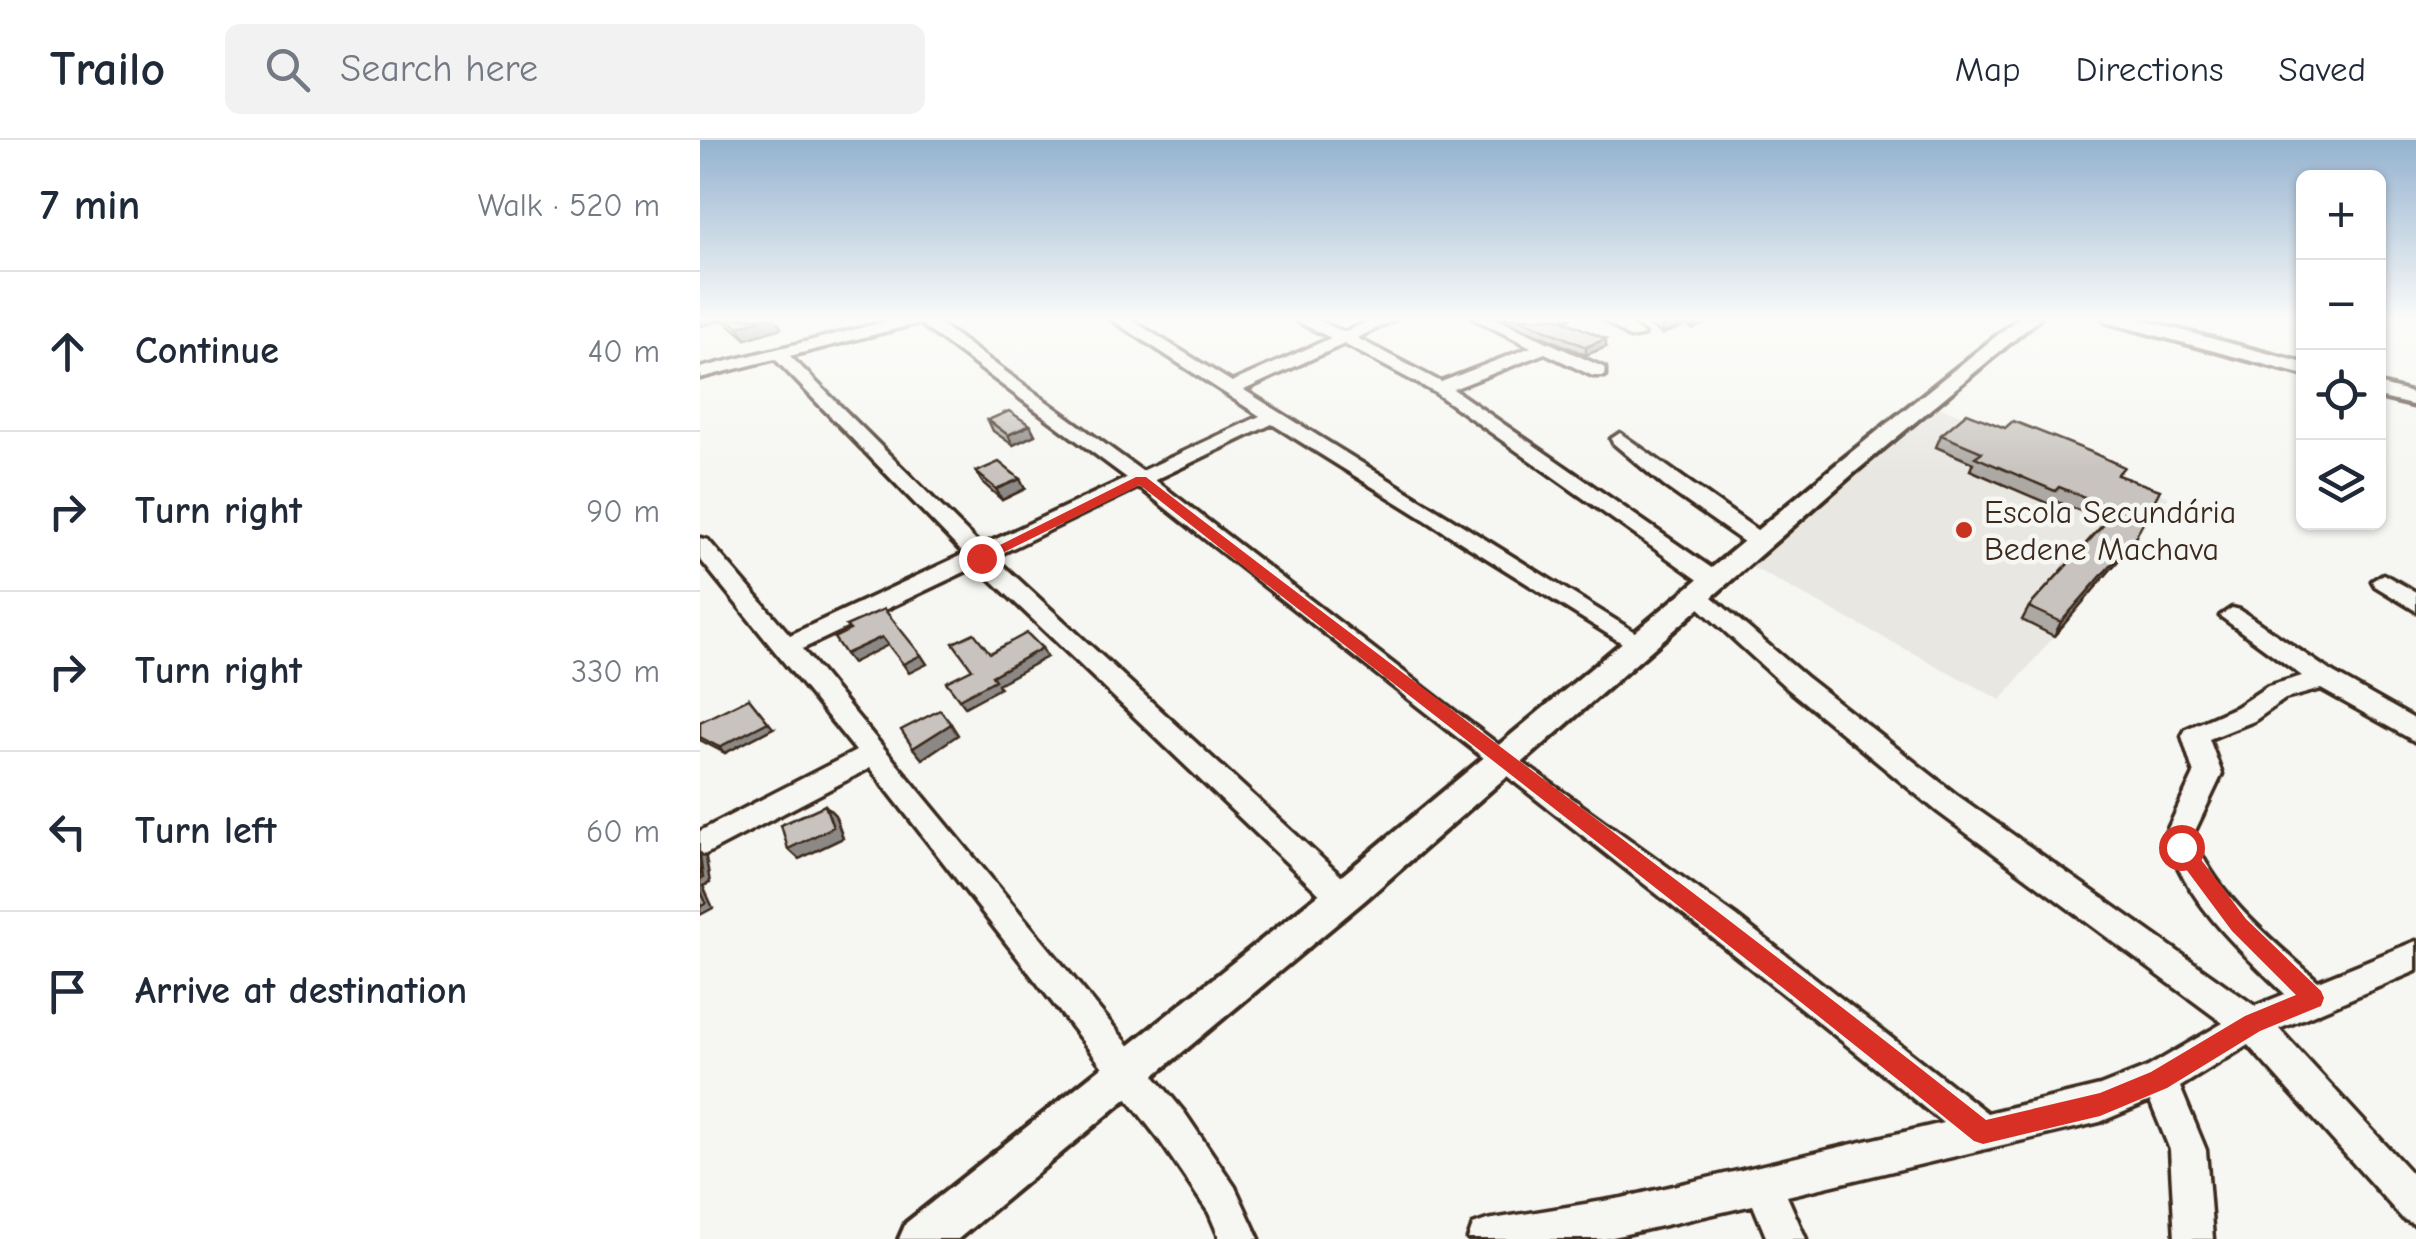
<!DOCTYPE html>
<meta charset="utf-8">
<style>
body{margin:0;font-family:"Comic Neue",sans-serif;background:#f2f2f3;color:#1f2937}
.controls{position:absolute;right:30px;top:30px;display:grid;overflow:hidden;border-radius:15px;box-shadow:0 2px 8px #0004}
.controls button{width:90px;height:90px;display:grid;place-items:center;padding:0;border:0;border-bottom:2px solid #e0e1e3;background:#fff;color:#1f2937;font:50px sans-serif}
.stop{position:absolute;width:30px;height:30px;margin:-22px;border:8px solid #d93025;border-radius:50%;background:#fff}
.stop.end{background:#d93025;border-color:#fff;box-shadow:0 2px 10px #0008}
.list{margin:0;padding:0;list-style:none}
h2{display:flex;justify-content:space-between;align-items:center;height:130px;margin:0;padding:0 40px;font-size:42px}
h2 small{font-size:32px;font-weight:400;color:#747a83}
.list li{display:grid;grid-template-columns:65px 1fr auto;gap:30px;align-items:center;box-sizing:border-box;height:160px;padding:0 40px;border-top:2px solid #e0e1e3}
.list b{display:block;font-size:38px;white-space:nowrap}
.list em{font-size:32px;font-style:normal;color:#747a83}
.icon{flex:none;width:55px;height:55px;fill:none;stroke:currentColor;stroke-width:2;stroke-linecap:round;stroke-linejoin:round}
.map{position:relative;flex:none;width:1716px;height:1099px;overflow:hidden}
header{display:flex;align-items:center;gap:60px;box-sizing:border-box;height:140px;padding:0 50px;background:#fff;border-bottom:2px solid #e0e1e3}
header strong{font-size:48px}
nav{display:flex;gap:55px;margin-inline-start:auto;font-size:35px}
.search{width:700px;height:90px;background:#f2f2f3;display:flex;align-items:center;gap:25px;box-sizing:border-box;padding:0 35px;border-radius:15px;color:#747a83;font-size:38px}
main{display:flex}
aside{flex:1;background:#fff}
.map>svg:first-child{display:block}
.built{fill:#e8e7e2}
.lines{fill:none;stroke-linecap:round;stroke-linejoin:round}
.minor-casing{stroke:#3b2a1e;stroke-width:7}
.tertiary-casing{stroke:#3b2a1e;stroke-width:8}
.minor{fill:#f6f6f2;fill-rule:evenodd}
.tertiary{fill:#f6f6f2;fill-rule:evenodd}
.wall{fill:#aca8a3;stroke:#3b2a1e;stroke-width:2.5}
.shaded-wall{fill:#8c8885;stroke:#3b2a1e;stroke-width:2.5}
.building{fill:#c8c3be;stroke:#3b2a1e;stroke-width:2.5}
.route{fill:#d93025}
.poi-dot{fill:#c8321e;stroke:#f6f6f2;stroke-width:4}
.labels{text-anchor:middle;stroke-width:9;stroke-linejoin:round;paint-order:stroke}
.poi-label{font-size:32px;fill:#3b2a1e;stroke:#f6f6f2;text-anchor:start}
</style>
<header>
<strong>Trailo</strong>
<div class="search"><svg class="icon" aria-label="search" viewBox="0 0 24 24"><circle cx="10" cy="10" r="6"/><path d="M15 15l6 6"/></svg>Search here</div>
<nav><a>Map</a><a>Directions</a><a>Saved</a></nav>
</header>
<main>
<aside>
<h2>7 min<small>Walk · 520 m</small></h2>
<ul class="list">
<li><svg class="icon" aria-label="ahead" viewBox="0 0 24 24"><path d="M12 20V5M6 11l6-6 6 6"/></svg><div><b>Continue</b></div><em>40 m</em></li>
<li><svg class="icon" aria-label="right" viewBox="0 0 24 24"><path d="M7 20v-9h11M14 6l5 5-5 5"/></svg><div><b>Turn right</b></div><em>90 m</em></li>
<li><svg class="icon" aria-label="right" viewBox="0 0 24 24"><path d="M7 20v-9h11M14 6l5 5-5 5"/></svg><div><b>Turn right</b></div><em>330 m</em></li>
<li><svg class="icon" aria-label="left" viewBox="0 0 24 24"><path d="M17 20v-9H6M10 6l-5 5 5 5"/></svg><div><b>Turn left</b></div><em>60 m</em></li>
<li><svg class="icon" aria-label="arrive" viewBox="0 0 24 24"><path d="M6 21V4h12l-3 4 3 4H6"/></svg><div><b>Arrive at destination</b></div></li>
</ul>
</aside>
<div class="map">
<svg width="1716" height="1099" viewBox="0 0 1716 1099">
<rect width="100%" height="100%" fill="#f6f6f2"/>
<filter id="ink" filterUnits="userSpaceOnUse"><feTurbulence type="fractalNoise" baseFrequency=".01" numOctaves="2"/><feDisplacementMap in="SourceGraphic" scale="20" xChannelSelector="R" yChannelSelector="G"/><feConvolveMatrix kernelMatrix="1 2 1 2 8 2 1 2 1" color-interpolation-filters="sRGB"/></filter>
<g filter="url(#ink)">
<path class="built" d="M1240,267l229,90 -168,203 -255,-136z"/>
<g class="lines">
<defs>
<path id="minor" d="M201,178h31l210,153 118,-55 -151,-98h19l104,64 99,-44 -40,-20h21l32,14 32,-14h21l-40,20 84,44 90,-35 -58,-29h21l111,50v8h-12l-48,-23 -92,36 270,187 3,5 -3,5h-16l-273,-194 -90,-48 -100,46 402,249 4,6 -4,6 -8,2 -366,-229 -117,56 358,276 223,160 251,197 113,-27 48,-19 75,-44 -285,-211 -150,-123 -102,-93 11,-8 8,3 101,86 152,119 297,210 30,-12c-48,-46 -100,-94 -120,-159l29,-61 -12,-38 4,-7 50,-22 32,-21 34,-10 -82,-60 12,-8 8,2 93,63 83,47v22l-95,-53 -36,10 -31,22 -45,18 13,35 -29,61c21,59 79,105 125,146l98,-40v30l-137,58 137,149v47l-13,-6 -155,-174 -68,42 26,63 7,89h-38l-5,-89 -20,-49 -50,21 -313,74 19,43h-39l-14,-34 -149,34h-136l5,-14 14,-5 135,-22 321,-75c-264,-216 -536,-423 -804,-636l-145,70 360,331 4,9 -4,9 -11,4 -11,-4 -355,-340 -175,83 382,463 51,75 24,52h-39l-11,-26 -51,-75 -288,-370 -170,89v-26l156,-80 -156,-192v-21l8,2 82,95 174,-81 -189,-195 -75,19v-10zM219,183l208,155 -146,68 -191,-190z
M902,178h19l23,17 -14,3z
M920,293l147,104 3,5 -3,5h-16l-87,-61 -51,-43 -2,-4z
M1683,434l33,18v19l-41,-25 -3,-5z"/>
<path id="tertiary" d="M1319,178h21l-185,154 -491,429 -406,338h-59l7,-16 432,-344 501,-417z
M1404,178h31l169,45v12l-198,-53z
M1678,244l38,10v12l-38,-9z"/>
</defs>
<use href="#minor" class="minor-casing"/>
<use href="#tertiary" class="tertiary-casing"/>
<use href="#minor" class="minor"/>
<use href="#tertiary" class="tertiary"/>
</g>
<path class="wall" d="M0,178h75l6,10 -35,11 -22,-19 -24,6z
M799,178h73l-8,3 42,26 -20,8z
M936,178h81l-24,11 -6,-4 -25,9z
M288,280l42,5 5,10 -22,10 -20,-14z
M1241,295l179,41 8,73 -74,87 -32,-16 7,-13 77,-86 -53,-21 -4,4 -79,-34 3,-7 -37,-16z
M276,332l49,17 -23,11 -20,-18z
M0,582l73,6 -48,25 -25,-13z"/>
<path class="shaded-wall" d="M0,178h23l1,2 -24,6z
M66,178h9l6,10 -35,11 -8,-12z
M987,178v7l-25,9v-8z
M1001,178h16l-24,11 1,-8z
M906,199v8l-20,8v-8z
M330,285l5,10 -22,10 -5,-10z
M320,339l5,10 -23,11 -6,-11z
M1436,396l-8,13 -74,87 7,-14z
M182,497l6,8 -36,18 -7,-9z
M342,508l5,9 -49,27 2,4 -35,19 -6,-8 33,-23z
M221,515l6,9 -18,9 -6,-9z
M49,558l24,30 -48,25 -6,-6z
M251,584l7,11 -36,24 -9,-11z
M125,665l10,10 8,23 -44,21 -11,-10z
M0,713l6,5 4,25 -7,3 10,22 -13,7z"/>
<path class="building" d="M28,178h38l-28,9z
M818,178h40l48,21 -20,8z
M949,178h37l-24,8z
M309,271l21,14 -22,10 -20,-15z
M1267,273l38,15 8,-7 78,31 33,15 -7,8 43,15 -24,46 -75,86 -32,-15 88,-97 -58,-23 -4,4 -80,-34 7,-5 -41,-17z
M299,322l21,17 -24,10 -20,-17z
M184,469l37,46 -18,9 -21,-27 -37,17 -11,-16 16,-8 -4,-4z
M274,493l16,20 37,-20 15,15 -50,28 3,4 -36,19 -13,-17 26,-13 -19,-26z
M49,558l19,24 -49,25 -19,-10v-15z
M240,570l11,14 -38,24 -12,-18z
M125,665l8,22 -45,22 -7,-24z
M0,716l3,22 -3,1z
M0,749l6,14 -6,4z"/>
</g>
<linearGradient id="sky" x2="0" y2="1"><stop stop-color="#94b2cf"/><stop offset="0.54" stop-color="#fbfbf9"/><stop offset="1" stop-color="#fbfbf9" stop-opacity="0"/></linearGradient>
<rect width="1716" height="332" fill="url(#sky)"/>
<path class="route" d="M436,337h10c279,215 563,424 840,643l114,-27 51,-21 94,-56 51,-21 -64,-64 -58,-78 -3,-6 10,-8 6,2 59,78 75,72 3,7 -3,8 -61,25 -93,57 -67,28 -117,28 -9,-3c-275,-223 -556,-437 -834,-656l-154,76 -12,-3z"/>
<circle class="poi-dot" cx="1264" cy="390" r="10"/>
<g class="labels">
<g class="poi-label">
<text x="1284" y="383">Escola Secundária<tspan x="1284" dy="37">Bedene Machava</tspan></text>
</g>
</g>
</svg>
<div class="controls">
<button>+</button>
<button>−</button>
<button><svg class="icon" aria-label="locate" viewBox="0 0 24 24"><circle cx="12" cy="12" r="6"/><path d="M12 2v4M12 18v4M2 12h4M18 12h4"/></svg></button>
<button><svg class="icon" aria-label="layers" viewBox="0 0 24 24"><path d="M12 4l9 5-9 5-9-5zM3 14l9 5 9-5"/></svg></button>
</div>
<div class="stop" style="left:1481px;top:707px"></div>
<div class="stop end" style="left:281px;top:418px"></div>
</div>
</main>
